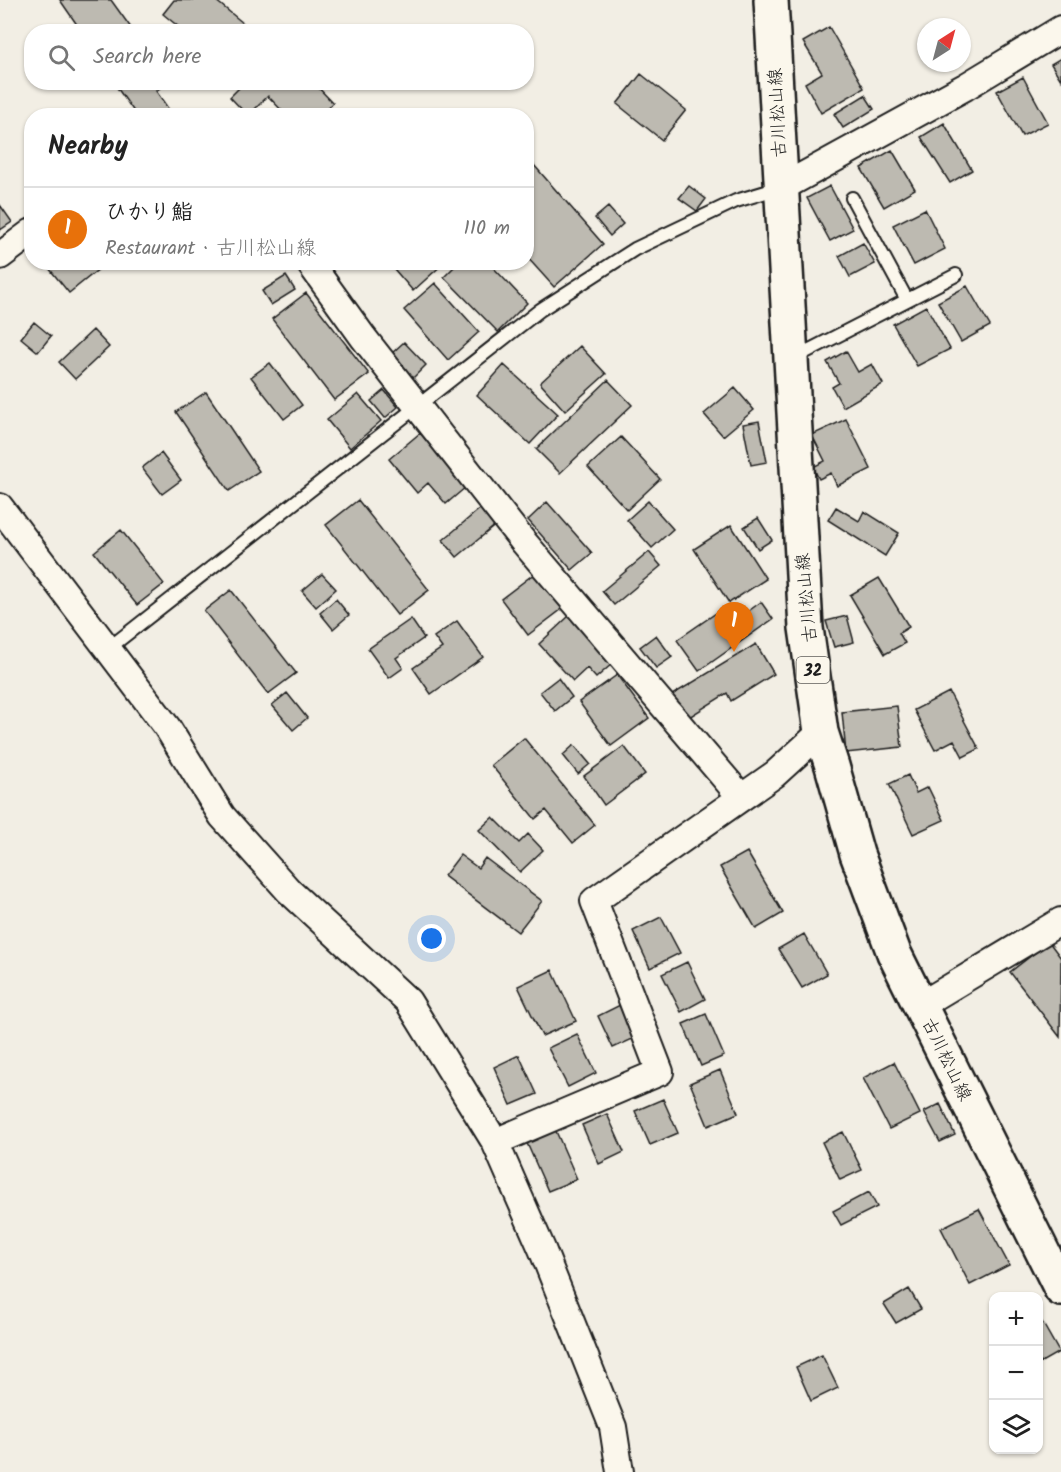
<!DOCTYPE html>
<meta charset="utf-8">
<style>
body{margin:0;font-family:Kalam,"Klee One",sans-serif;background:#f2f2f2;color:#222}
.controls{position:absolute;right:18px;bottom:18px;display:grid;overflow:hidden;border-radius:12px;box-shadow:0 2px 4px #0004}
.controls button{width:54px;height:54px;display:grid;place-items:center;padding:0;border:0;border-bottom:2px solid #e0e0e0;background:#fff;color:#222;font:30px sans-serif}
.compass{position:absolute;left:917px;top:18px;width:54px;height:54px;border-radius:50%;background:#fff;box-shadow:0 2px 4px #0004;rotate:36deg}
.you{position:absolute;left:432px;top:939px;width:21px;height:21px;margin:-15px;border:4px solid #fff;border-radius:50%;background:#1a73e8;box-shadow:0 0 0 9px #1a73e833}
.badge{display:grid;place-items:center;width:39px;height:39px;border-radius:50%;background:#0f766e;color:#fff;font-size:20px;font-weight:700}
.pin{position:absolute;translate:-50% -50px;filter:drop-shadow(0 2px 3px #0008)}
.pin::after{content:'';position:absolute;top:32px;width:21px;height:18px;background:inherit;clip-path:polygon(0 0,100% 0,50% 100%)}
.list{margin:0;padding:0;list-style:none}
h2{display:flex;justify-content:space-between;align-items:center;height:78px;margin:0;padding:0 24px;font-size:26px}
h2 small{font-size:20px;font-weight:400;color:#767676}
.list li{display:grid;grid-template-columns:39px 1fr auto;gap:18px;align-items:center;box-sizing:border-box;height:84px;padding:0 24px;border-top:2px solid #e0e0e0}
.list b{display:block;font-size:22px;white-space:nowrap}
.list p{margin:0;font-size:20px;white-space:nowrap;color:#767676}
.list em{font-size:20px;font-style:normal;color:#767676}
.icon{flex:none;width:33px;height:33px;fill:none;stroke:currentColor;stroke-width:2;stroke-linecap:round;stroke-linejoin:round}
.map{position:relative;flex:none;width:1061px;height:1472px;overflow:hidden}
.search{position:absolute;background:#fff;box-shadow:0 2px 4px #0004;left:24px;top:24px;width:510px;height:66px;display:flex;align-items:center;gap:15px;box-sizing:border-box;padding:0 21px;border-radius:24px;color:#767676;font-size:22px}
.panel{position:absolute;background:#fff;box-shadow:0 2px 4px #0004;left:24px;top:108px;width:510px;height:162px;border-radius:24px}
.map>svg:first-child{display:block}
.building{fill:#bdbab1;stroke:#1c1c1c;stroke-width:1.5}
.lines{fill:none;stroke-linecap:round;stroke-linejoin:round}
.service-casing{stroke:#1c1c1c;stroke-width:16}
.minor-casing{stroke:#1c1c1c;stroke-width:30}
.primary-casing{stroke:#1c1c1c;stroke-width:38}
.service{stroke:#fbf7ec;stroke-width:12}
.minor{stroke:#fbf7ec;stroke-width:26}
.primary{stroke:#fbf7ec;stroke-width:33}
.labels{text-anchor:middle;stroke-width:6;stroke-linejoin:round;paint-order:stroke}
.shield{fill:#fbf7ec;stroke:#5f5e5a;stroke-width:1.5}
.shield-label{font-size:16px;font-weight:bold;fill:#1c1c1c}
.street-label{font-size:18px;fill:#1c1c1c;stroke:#fbf7ec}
</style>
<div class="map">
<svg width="1061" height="1472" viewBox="0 0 1061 1472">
<rect width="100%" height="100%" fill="#f2eee4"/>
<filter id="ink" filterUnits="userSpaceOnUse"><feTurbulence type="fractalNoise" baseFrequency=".0167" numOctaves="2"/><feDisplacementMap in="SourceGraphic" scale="12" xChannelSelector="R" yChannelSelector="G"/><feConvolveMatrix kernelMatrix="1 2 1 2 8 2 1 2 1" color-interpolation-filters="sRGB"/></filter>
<g filter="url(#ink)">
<path class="building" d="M60,0h51l23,32h-52z
M174,0h41l28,23 -7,9h-51l-22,-18z
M829,27l35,61 -43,25 -16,-30 17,-10 -19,-31z
M1061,58v22l-10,-16z
M641,74l45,36 -24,30 -45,-36z
M1023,77l25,46 -26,13 -25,-45z
M113,82h55l-12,9 16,23 -3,2h-32z
M245,82h30l2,3 2,-3h34l20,21 -12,13h-34l-19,-20 -20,20 -18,-19z
M865,95l9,14 -31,19 -9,-14z
M944,123l28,47 -22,13 -29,-46z
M892,150l23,39 -31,18 -23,-39z
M526,156l77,88 -49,43 -28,-31z
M689,186l17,13 -9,12 -18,-13z
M830,186l23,43 -23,12 -23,-43z
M0,205l12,17 -12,8z
M608,207l15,17 -13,12 -15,-18z
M925,209l20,40 -31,16 -21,-40z
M863,243l12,21 -25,13 -11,-21z
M44,262h52l4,6 -31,25z
M401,262h44l-32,29 -19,-22z
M459,262h29l39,41 -29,29 -54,-55z
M286,276l9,14 -24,15 -9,-14z
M435,283l44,49 -31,28 -44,-50z
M967,286l23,40 -29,16 -23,-40z
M306,293l63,81 -35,26 -62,-81z
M926,306l24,43 -33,17 -24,-42z
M34,322l17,14 -13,16 -17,-14z
M93,330l16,17 -34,32 -16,-17z
M404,342l22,23 -13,13 -22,-24z
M580,346l26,28 -41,37 -25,-28z
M846,351l12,21 14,-8 11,20 -40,23 -11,-20 7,-4 -12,-21z
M270,363l32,42 -18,14 -33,-42z
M504,365l54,49 -28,30 -53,-49z
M608,380l24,25 -72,68 -24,-24z
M735,388l19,22 -31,26 -19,-22z
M384,390l14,17 -13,11 -14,-17z
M206,392l53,79 -30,20 -53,-79z
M358,394l23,27 -31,27 -23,-28z
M846,419l25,50 -34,17 -6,-13 -12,6 -6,-12 12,-6 -13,-26z
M759,421l8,41 -16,3 -8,-41z
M420,433l46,54 -20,17 -18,-21 -11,10 -28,-34z
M621,437l39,42 -33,31 -39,-43z
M161,453l20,27 -19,14 -20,-26z
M358,500l71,90 -32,25 -71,-90z
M648,501l25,28 -21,19 -25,-28z
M547,502l45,51 -20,17 -44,-50z
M482,507l15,17 -40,33 -14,-17z
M836,507l23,14 5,-10 35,22 -14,23 -57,-36z
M758,518l14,22 -14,9 -14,-22z
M731,525l35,54 -37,24 -35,-54z
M121,530l43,54 -27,21 -43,-53z
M649,552l12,14 -47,39 -12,-14z
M539,570l27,36 -38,29 -27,-36z
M322,574l14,15 -20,18 -14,-16z
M879,578l30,49 -10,6 6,10 -20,11 -35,-59z
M231,590l65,83 -28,21 -64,-83z
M336,599l13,16 -16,14 -13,-16z
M761,602l12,17 -74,52 -22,-31 45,-31 10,14z
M569,616l44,47 -17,15 -9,-10 -14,13 -34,-37z
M847,616l7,26 -20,5 -8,-26z
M411,619l13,19 -28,20 7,10 -14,10 -21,-29z
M457,621l26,36 -52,37 -18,-26 29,-20 -8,-11z
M656,635l16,22 -16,11 -16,-21z
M756,644l18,30 -43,27 -4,-8 -41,26 -14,-24z
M617,675l32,43 -38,28 -32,-44z
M558,678l14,19 -17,14 -15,-19z
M949,692l30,57 -16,8 -9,-17 -19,10 -21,-40z
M287,693l20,25 -14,12 -21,-25z
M897,706l5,41 -56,6 -4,-41z
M524,738l71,87 -22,18 -27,-33 -11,9 -44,-54z
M574,745l16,19 -12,10 -15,-19z
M624,746l21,28 -41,31 -20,-29z
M908,775l8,18 12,-6 16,33 -31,14 -24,-50z
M493,817l26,26 9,-9 15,16 -23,22 -41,-42z
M747,852l36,61 -27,16 -36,-62z
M460,855l18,13 7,-10 57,43 -24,31 -74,-56z
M661,917l19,36 -30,15 -17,-37z
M804,934l23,40 -25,14 -24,-39z
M1049,942l12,16 -1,79 -50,-65z
M687,962l18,37 -24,13 -19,-38z
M552,970l24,51 -34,15 -24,-50z
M622,1004l15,33 -24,11 -15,-32z
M706,1014l18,42 -23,10 -18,-42z
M577,1034l19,39 -28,14 -20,-39z
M519,1055l18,39 -26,11 -17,-38z
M894,1062l26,52 -31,15 -26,-51z
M720,1070l18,43 -30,13 -18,-43z
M663,1099l15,34 -28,12 -15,-34z
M940,1104l15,31 -15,7 -16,-30z
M607,1114l17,38 -25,12 -17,-39z
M555,1129l22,50 -29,12 -22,-50z
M843,1132l19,38 -22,10 -18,-38z
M869,1192l8,15 -36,18 -8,-14z
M979,1209l30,56 -39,20 -29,-57z
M909,1289l12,20 -25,14 -12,-19z
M1042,1322l17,30 -21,12v-41z
M822,1355l16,33 -27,13 -15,-34z"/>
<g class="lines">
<defs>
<path id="service" d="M852,198l55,102
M794,358l162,-83
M109,648l431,-338 95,-61 101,-48 43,-13"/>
<path id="minor" d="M781,188l184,-101 96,-58
M0,256l32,-24
M309,262l54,75 159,203 219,257
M0,507l167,220 55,89 67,75 119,110 87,141 47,107 71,178 7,45
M921,1005l140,-84
M495,1142l165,-70 -66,-171 181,-127 46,-42"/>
<path id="primary" d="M771,0l35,628 15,104 11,34 25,88 37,99 167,336"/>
</defs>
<use href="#service" class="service-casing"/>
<use href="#minor" class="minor-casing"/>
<use href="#primary" class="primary-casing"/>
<use href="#service" class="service"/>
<use href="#minor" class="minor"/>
<use href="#primary" class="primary"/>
</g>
</g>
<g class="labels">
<rect class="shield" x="796.5" y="657" width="33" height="26" rx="4.5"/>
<g class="shield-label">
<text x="813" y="676">32</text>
</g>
<g class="street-label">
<text transform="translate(777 113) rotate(-93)" y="6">古川松山線</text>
<text transform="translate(806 598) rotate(-95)" y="6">古川松山線</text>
<text transform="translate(947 1059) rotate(64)" y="6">古川松山線</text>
</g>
</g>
</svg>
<div class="controls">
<button>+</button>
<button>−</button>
<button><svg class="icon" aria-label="layers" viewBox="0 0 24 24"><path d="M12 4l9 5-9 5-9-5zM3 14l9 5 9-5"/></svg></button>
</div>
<svg class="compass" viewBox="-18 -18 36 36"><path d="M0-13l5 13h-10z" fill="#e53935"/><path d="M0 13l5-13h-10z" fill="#767676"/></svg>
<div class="you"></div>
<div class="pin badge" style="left:734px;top:652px;background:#e8710a">1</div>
<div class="search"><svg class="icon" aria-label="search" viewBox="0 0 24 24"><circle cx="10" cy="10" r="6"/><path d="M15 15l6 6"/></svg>Search here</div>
<section class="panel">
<h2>Nearby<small></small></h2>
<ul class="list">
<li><span class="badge" style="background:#e8710a">1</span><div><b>ひかり鮨</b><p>Restaurant · 古川松山線</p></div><em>110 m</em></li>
</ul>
</section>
</div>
